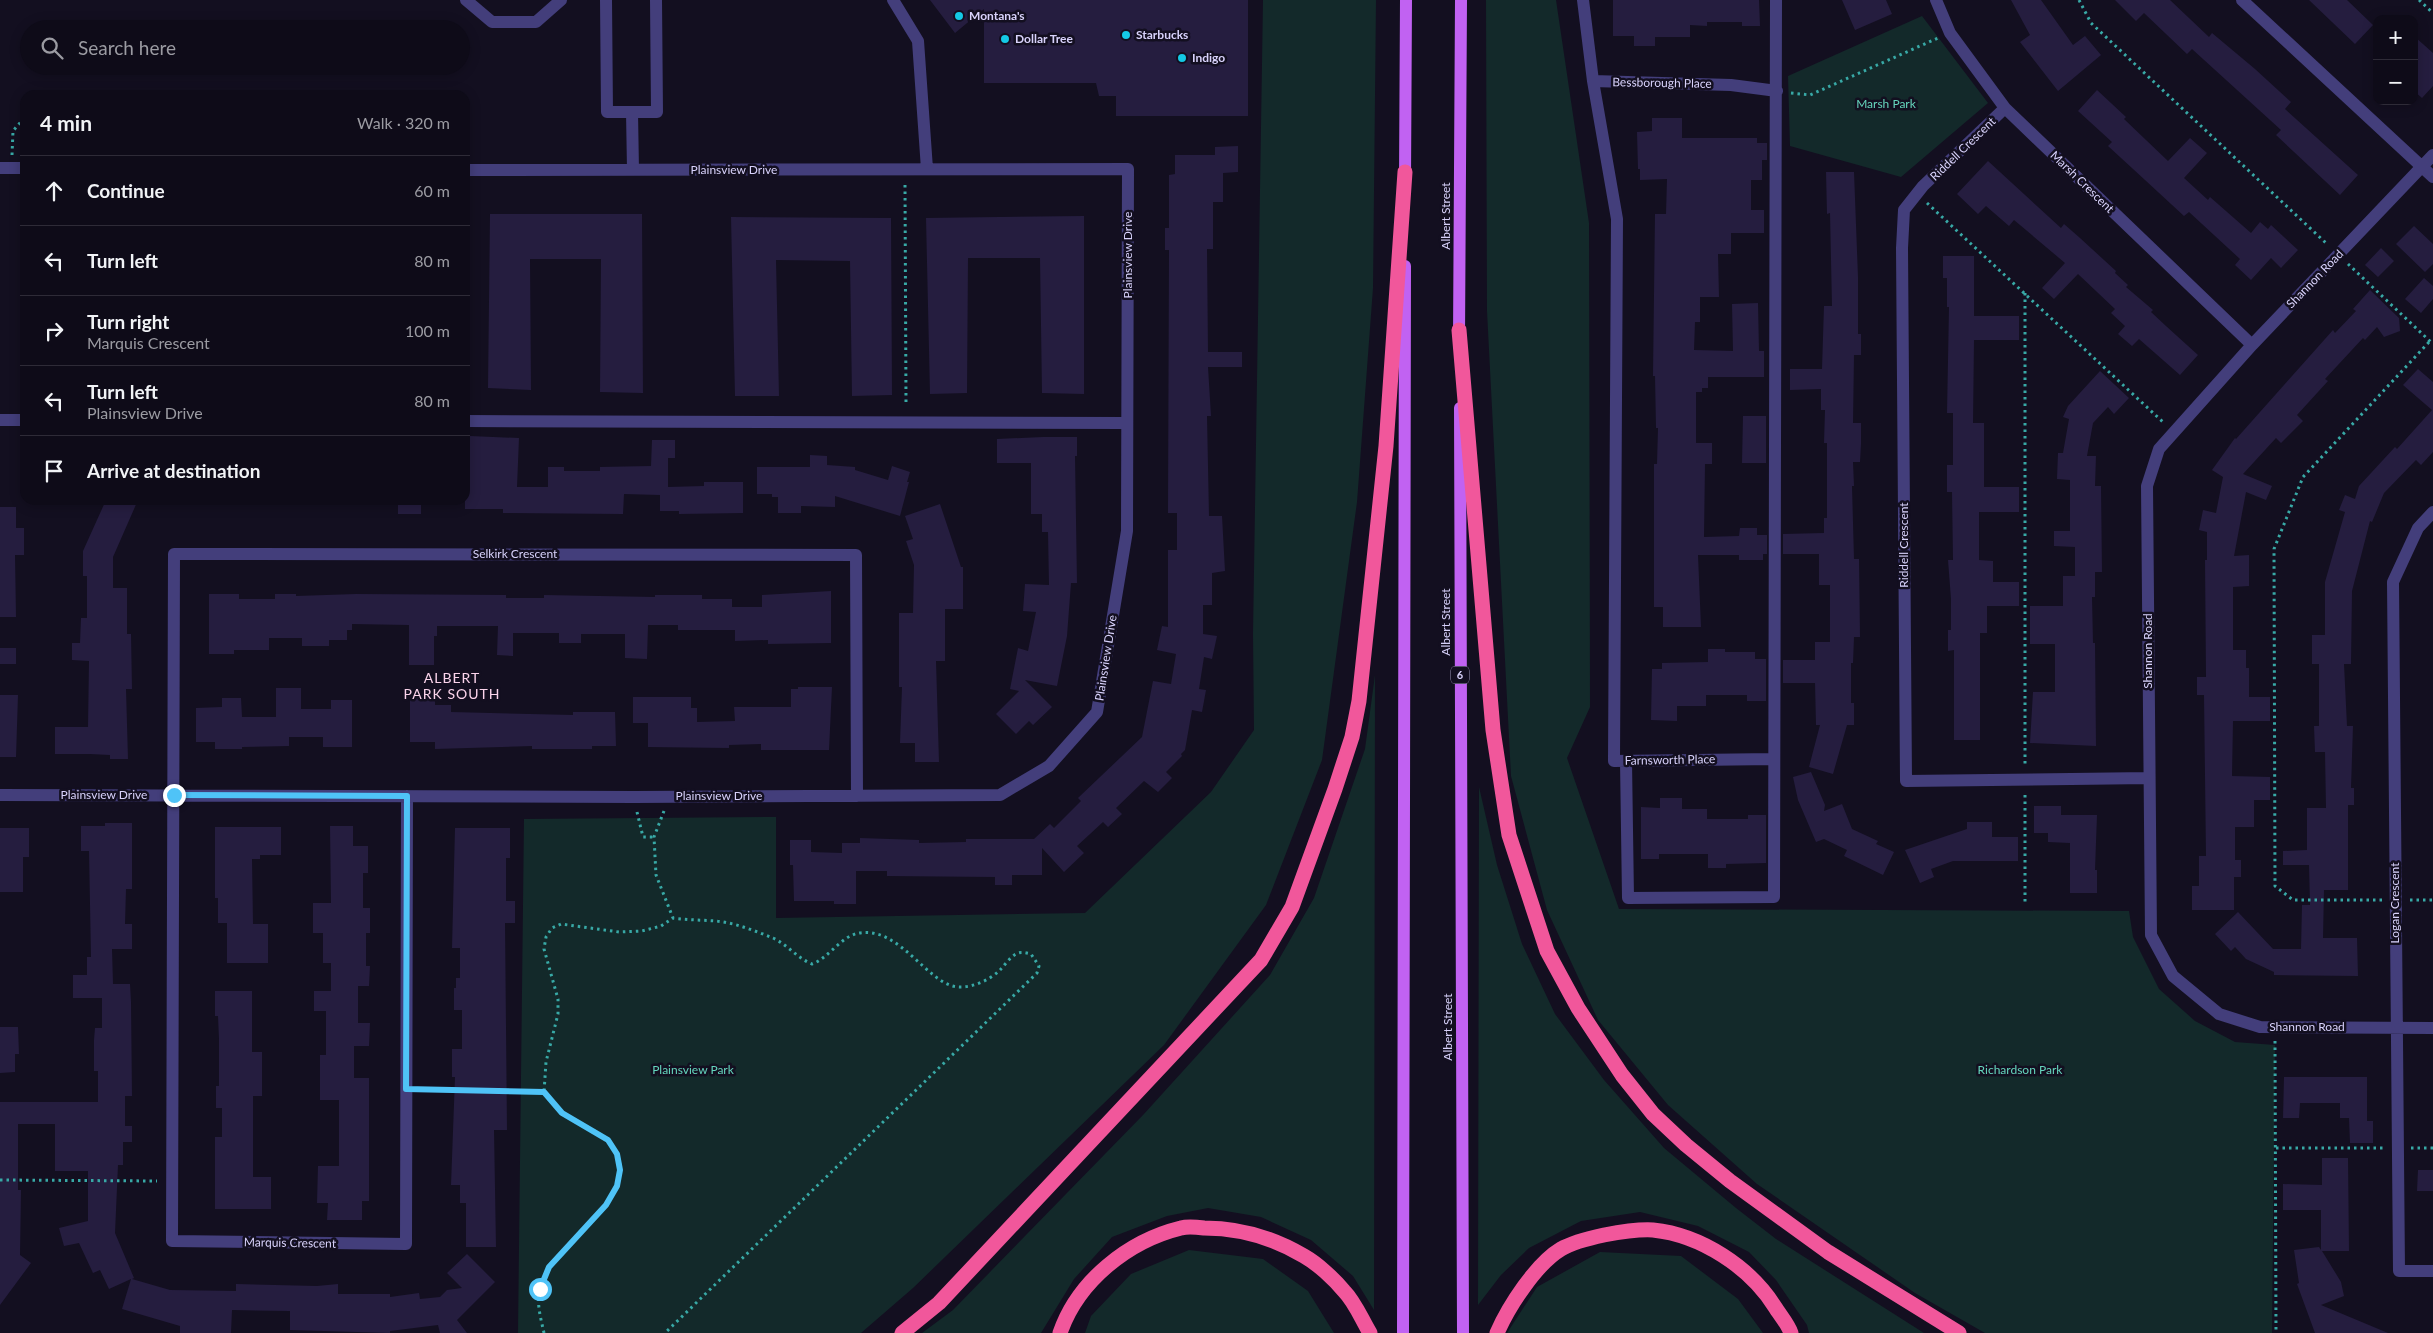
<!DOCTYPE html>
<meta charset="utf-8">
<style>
body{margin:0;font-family:Lato,sans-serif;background:#171421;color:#f1f3f6}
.controls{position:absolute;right:15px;top:15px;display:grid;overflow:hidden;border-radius:10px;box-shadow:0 2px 12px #0003}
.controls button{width:45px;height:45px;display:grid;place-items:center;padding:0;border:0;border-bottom:1px solid #2e2b37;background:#0e0b18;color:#f1f3f6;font:25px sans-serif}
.stop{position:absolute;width:15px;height:15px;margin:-11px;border:4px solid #4fc3f7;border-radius:50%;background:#fff}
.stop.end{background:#4fc3f7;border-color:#fff;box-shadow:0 1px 5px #0008}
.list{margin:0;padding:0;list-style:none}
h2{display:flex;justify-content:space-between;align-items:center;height:65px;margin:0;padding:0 20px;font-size:21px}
h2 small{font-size:16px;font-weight:400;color:#9b9ba2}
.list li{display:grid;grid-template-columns:32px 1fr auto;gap:15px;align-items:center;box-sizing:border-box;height:70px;padding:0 20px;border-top:1px solid #2e2b37}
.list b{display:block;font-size:19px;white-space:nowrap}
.list p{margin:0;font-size:16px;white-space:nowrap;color:#9b9ba2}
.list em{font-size:16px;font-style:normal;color:#9b9ba2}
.icon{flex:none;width:28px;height:28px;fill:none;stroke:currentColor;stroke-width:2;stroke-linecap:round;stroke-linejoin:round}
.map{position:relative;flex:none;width:2433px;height:1333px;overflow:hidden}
.search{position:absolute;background:#0e0b18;box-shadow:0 2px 12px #0003;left:20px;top:20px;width:450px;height:55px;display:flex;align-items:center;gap:12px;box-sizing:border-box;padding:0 18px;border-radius:28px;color:#9b9ba2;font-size:19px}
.panel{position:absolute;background:#0e0b18;box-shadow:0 2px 12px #0003;left:20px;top:90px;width:450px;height:415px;border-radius:15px}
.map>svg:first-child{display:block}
.green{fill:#13292a}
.building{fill:#251d3f}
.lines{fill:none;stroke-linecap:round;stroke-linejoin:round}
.path{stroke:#38a9a6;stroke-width:3;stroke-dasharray:2.5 4;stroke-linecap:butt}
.minor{stroke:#433e7b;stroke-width:12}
.major{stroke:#c162f2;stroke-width:12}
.highway{stroke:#f1579b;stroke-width:15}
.route{stroke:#4fc3f7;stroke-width:6}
.poi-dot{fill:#14c9e5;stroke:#130f20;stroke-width:2}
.labels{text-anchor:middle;stroke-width:5;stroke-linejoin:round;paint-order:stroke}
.shield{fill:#130f20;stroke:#9d98b9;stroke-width:1}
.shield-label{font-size:11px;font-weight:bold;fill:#d8d2fb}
.poi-label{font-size:12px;font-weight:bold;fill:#d8d2fb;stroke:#130f20;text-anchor:start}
.street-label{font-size:12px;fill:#d8d2fb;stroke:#130f20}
.park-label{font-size:12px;fill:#65d5bd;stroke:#130f20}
.neighbourhood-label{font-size:14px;letter-spacing:1px;fill:#fbd4eb;stroke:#130f20}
</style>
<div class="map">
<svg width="2433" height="1333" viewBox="0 0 2433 1333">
<rect width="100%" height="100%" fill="#130f20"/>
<path class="green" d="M1263,0h113l-3,288 -16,214 -35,258 -56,145 -102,140 -251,243 -52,45h-343l6,-514 252,-2v101l309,-5 126,-121 43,-62 -1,-96z
M1486,0h70l33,223 1,484 -23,51 52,151 510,2 4,26 26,52 36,32 40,21 40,3 -3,288h-287l-70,-40 -158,-109 -89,-79 -70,-85 -51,-110 -36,-134 -24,-465z
M1922,16l66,87 -87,74 -111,-31 -2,-70z
M1375,675l-1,635 -21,-34 -42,-36 -50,-23 -53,-9 -41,8 -55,21 -38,42 -33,54h-119l31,-23 191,-196 126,-139 44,-77 51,-149z
M1479,787l18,78 25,79 33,70 49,66 60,68 72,60 40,31 148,94h-115l-2,-8 -31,-45 -27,-28 -51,-26 -58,-14 -59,9 -52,27 -28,27 -23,30z
M1189,1250l74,9 45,32 26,42h-249l6,-17 40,-42z
M1600,1252l81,4 57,43 25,34h-256l30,-46z"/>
<path class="building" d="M930,0h318v116h-132v-20h-17l-3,-13h-112v-74l-29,24z
M1613,0h146l1,26h-18v-4h-35v4l-17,-1v12h-35v9h-21v-10h-21z
M1842,0h44l6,14 -37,16z
M2011,0h30l32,45 12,-9 16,19 -43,36 -38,-49 10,-7z
M2115,0h55l39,37 3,-4 43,36 36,33 -6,7 73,66 -18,20 -64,-60 5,-5 -89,-81 -5,5 -43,-41 -8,8z
M2309,0h38l26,25 -18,19z
M2414,36l19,17v33l-11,12 -8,-7z
M2097,90l29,27 -2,2 44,42 22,-23 17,15 -23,25 24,22 2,-3 41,36 9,-11 8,7 3,-4 27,25 -17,18 -10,-10 -20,22 -16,-15 5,-6 -51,-47 -5,4 -39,-36 -37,-34 4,-4 -34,-31z
M1652,118h30v20h75v5h10v17h-5v20h-11v30h13v23h-33v21h-13l1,43h-19v25h-5l-1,28 39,1 -1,-47 26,-1 1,48h5v26h-56v11h-6v4h-6v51h16v21h-7l-1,73 35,-1 1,-8h17v7h10v19h-4v6h-24v-5h-41l3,72h-38v-20h-9v-143h3l1,-36h-2l-1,-52h-2l2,-162h11l1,-35 -27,1v-11h-2l-1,-37 15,-1z
M1238,146v26l-15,1v29h-10v47h-6l1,103h34v15h-34l3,49h-4l2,100h13l3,55 -13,2v32h-9v29l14,2 -5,23 -8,-2 -5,32 7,1 -4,22 -10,-2 -7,40 -4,4 1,2 -16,16 6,6 -14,14 -14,-11 -28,27 6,6 -14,13 -5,-5 -26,24 7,7 -20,19 -22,-24v27h-30v10h-17v-8l-108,-1v-5h-31v33h-22v-3h-40l-1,-36h-3v-25h21v12l31,1v-10h18v-5l59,2v3l47,-1v-3h68l16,-15 4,4 27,-27 -3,-3 64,-61 11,-56 18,3 5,-30 -19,-4 5,-24 6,1v-77h9v-37h-9l1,-263h-4v-22h4v-53l6,-1v-19h40v-8z
M1988,161l73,67 3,-4 16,14 36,33 -1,2 13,12 -2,2 27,23 -2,2 15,14 32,29 -18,20 -41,-36 -7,7 -14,-12 7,-8 -14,-13 4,-4 -37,-35 -24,25 -12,-11 23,-25 -51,-43 -5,6 -23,-20 -8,8 -21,-20z
M1826,172h28l4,105v57h3v21h-7l-1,68h8v21l-1,18h-7l1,24h-2l2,73h5l1,78h-6l-1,26h-2v40h3v22h-7l-14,49 -24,-7 11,-42h-4l-1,-42h-32v-23h32v-18h15v-57h-11v-31h-36v-20l41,-1v-15h3v-75h-3l1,-33h-4v-21l-31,1v-21h32l2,-63h8l-2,-93 -3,1z
M490,214h152l1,179 -43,-1 1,-133h-71l1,131 -43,-2z
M1084,216v178l-42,-1 -2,-135h-72l-1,135 -37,1 -4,-176z
M731,217l160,1 1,177 -40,1 -2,-135 -74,-1 3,136h-44z
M2414,226l19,18v20l-8,8 -29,-28z
M2381,248l13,13 -16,16 -13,-12z
M1943,256h31v60h45v24h-45l-1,83h11v64h35v25h-40v48l14,1v21h26v24h-32v27h-7v107h-26v-90l-6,1v-21h3v-31l-3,-39h5l-1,-68h-5v-27h6v-52h-6l2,-106h-2v-29h-4z
M2424,278l9,8v13l-12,14 -16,-14z
M2370,290l29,28 1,13 -16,6 -7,-10 -12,13 -2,-2 -38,41 3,2 -31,34 6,6 -22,22 -5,-5 -33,36 29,12 -6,14 -20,-8 -12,64 15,-1v31l-16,1v63h13v18h3v29h21v24h-37l-1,55 38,1v23h-16v27h-19v33h6v17h-7v33h-42v-24h7v-30h7l-2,-161h-7v-18h9l-1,-117h2v-28l-8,-2 4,-20 13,3 7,-36 -11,-7 23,-32 1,1 97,-109 2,3 21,-22 -3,-2z
M2418,369l15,13v70l-12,13 -5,-5 -32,33 -12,29 -2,-1 -18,70 -1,73h-7l3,62h6l-2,62h3v17h-6v85h-24l-1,48h34l1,38 -84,-1v-3l-28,-13 -11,-12 -4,4 -16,-17 23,-22 35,37h28l1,-44h8l-1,-40h-26v-14l24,-1v-42h19l-1,-56h-10l-1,-26h5v-62h-7v-29h13v-53l20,-70 -6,-2 6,-15 10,4 4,-13 36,-39 2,2 35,-39 -29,-25z
M2100,371l29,27 -15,16 -6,-7 -15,16 -6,33h9l-1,30h6l1,86h-7v25h-3l1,46h2l1,103 -66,-3 3,-51h22v-48h-25v-38h33v-30h12v-29l-21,-1v-15h16v-51l-13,-1 1,-26h5l6,-34 -6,-2 5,-11z
M1743,416h23v47h-24z
M470,436l49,2 -2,49h31v-20h16v4h36v-4l51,-1 1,-26h23v18h-7v29l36,-1v-4h39v31l-64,1v-3h-19v-16l-36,-1 -1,20 -120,-1v-4h-38v-32h4z
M1043,437h34v19h-2l2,127h-6l-4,53 -10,50 -32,-6 27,27 -19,18 -4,-4 -13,13 -20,-20 23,-23 -9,-2 8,-41 10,3 8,-39 -13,-1 2,-27 24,1 -1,-53h-6v-18h-11v-51h-34v-24z
M810,455l17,1v9l28,2v3l33,10 4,-14 18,6 -3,10h2l-9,34 -65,-20v11l-34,-1v7h-23v-16h-6v-3h-15v-27h53z
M106,500h32l-25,57v31h14v46h4l1,55h-6l2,70h-18v-4l-20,-1h-35v-27h33l1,-66 -17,-1v-17h8l1,-25h6v-42h-4v-25z
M398,500h23v14h-23z
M940,504l21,63h2v42h-18v52h-9l3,101h-24v-19h-15l2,-56h-3v-74h14l1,-48 -8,-24 7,-2 -8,-23z
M0,507h16v21h8v27h-9l1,62h-16z
M831,591v52l-63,1v-4l-33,1v-11h-57v-5h-30l-1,34 -22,-1v-24h-44v9h-22v-10h-46v23l-16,-1 1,-29h-61v10h-3v29h-25v-40l-57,-1v6h-5v10h-18v6h-27v-8h-33v12h-35v4h-25v-60h30v5h36v-5h21v2l60,-2 150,1v3h38v-3l111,2v-2h47v4h30v8h30v-12z
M0,648h16v16h-16z
M1708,649h17v3h30v7h11v42h-19v-6h-41v11h-29v15l-26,-1 1,-51h10v-6l46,-1z
M798,687h34l-3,63h-68v-6l-32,1v3l-81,-1v-24h-15v-26h58v11h6v14l38,-1 -1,-14h57v-18h7z
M276,688h25v21h30v-9h21v47h-29v-10h-34v9l-47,1v2h-27v-7h-19v-34l26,-1v-9h19l1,19h34z
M0,695h18l-2,62h-16z
M410,696h25v9h16v7l122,3v-3h42l1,34h-24v3h-60v-3l-97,3v-7h-25z
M1811,772l14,33 -1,6 18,-7 10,25 26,12 -2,3 18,8 -11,23 -39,-19 3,-6 -23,-11 -8,3 -18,-42 -5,-23z
M1660,798h22v11h25v10h41v-4h18v48l-40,1v4h-18v-14h-49v5h-18v-52l19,1z
M2034,806h27v9h36l-2,55h2v23h-27v-50l-22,-1v-9h-14z
M1967,822h25v15h26v24h-65l-22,8 3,8 -14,6 -15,-33 62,-21z
M105,823h27v66h-6l-1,35h7v25h-20l1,35h17l1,18 1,94h-7v30h7v16h-9v23h-5l-3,68 19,45 -2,1 38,11 66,1v-7l81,2 21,-2v10h52v3l29,-4 1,6 20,-2 7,-7 15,-2 -15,-15 20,-19 28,28 -38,38 10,13h-27l-2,-8 -48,6v2l-100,-3v-19l-58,-1 -1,23h-51v-7l-58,-17 9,-30 -22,10 -9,-19 -7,3 -14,-30 -15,3 -5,-18 29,-7v-50h-33v-47h-37v66h3l-1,65 11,8 -31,42v-203h98v-31h-4v-31l1,-12h7v-30h-29v-23h14v-18h4l-2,-106h-8v-25h24z
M330,826h23v20h15v27h-5v35h7v25h-4v33h4l-1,20h-11v37h12l-1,23h-15v32h15v123h-7v19h-35l1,-17h-11l1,-37h21v-66h-19v-45h6v-44h-12v-20h17v-28h-8v-30h-10v-30h18z
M215,827h66v28h-21v4h-8l1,65h15v39h-41v-40h-9v-25h-3z
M0,828h29v29h-6v35h-23z
M455,828h55v30h-4v43h9v22h-10l2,207h-13l2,117h-30v-44h-6v-18h-9l4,-108h-3v-28h10v-39h-8v-22h2v-10h4v-30h-8z
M215,991h37v61h10v44h-9v81h18v32h-56v-72h7v-29h-6v-22h3v-47l-1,-23h-3z
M0,1027h18l1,27h-4v18l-15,1z
M2284,1077h83v44h6v22h-23l-1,-25h-9v-15h-40l-1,15h-16z
M2322,1158h26l1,93h-27l19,31 3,14 -23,9 67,28h-73l-18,-49 2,-1 -5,-33 25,-3 2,3v-40h-38v-26l39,1z
M2418,1170h15v21h-16z"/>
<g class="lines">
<path class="path" d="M2079,0l12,23 236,221
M2419,0l14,13
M1791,93l19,2 128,-57
M12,155l1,-24 12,-14
M468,183v217
M905,185l1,217
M1927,203l237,220
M2348,264l85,80
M2025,293v473
M2025,795v109
M664,811l-10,26 2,38 17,43
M637,812l6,25h11
M2382,900h-89l-18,-14 -1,-337 29,-72 127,-136
M2410,900h23
M2275,1041l1,292
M422,1089l122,3
M2276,1148h107
M2411,1148h22
M0,1180l157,1
M544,1333c-3,-14 -8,-30 -4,-45 12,-45 100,-88 76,-136 -11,-21 -37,-25 -54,-39 -7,-6 -12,-14 -18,-21l2,-30 12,-48v-15l-14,-50 2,-12 6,-9 9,-4 58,8 23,-1 19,-5 12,-8c15,2 29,2 43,3 20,2 39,10 57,17 15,7 24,20 39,26 17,-6 29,-28 47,-31 41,-7 69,52 99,54 14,1 32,-7 42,-17 5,-5 10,-13 16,-16 5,-3 10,-1 15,0l8,12 -2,7 -372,360"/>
<path class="minor" d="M466,0l26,22h44l25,-22
M606,0l1,112h50l-1,-112
M893,0l25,41 9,128
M1583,0l10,81 24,138 -3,542 160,-2
M1936,0l14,33 55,75 247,237
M2242,0l191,177
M1593,81l138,4 46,6
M2005,108l-82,78 -19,24 -2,38 4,533 243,-3
M632,112l1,58
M2433,155l-181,190 -93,104 -12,37 4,449 22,41 46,38 41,13 173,1
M0,168h25
M0,420h25
M465,421l661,2
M2433,512l-15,16 -25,54 6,689h34
M1626,761l2,137 146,-1 2,-897
M0,795l634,2 366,-2 49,-29 48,-54 30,-181 1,-362 -663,1
M407,796l-1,448 -234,-3 2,-687 682,1 1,241"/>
<path class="major" d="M1405,181l1,-181
M1459,338l2,-338
M1460,408l3,925
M1403,1333l2,-1067"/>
<path class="highway" d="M1459,330l34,400 16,105 38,116 31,57 44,67 31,39 33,31 44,36 98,71 131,81
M902,1333l37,-30 322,-343 31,-53 43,-118 17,-52 7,-36 27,-255 19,-274
M1060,1333c18,-52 68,-92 121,-105 7,-2 15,-1 23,0 36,0 68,9 100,28 14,8 30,23 40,35 11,11 18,29 26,42
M1497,1333c12,-27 39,-69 64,-84 12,-7 29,-11 43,-14 16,-3 33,-6 49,-5 48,5 97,37 122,77 5,8 13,17 16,26"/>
</g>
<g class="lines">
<path class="route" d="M174,795l233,1 -1,293 138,3 18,21 46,27 9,14 3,16 -3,16 -11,19 -57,62 -9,22"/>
</g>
<g class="poi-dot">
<circle cx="959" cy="16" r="5"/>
<circle cx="1126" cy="35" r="5"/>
<circle cx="1005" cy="39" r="5"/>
<circle cx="1182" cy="58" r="5"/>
</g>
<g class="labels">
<rect class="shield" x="1451" y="666.5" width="18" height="17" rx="4"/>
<g class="shield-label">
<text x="1460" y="679">6</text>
</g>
<g class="poi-label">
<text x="969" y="20">Montana's</text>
<text x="1136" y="39">Starbucks</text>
<text x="1015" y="43">Dollar Tree</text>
<text x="1192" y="62">Indigo</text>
</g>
<g class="street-label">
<text transform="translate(1662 83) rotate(1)" y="4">Bessborough Place</text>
<text transform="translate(1963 149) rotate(-44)" y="4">Riddell Crescent</text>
<text x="734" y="174">Plainsview Drive</text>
<text transform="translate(2082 182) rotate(44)" y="4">Marsh Crescent</text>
<text transform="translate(1446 216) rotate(-90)" y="4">Albert Street</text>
<text transform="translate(1128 255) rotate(-90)" y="4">Plainsview Drive</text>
<text transform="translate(2315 279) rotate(-46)" y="4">Shannon Road</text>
<text transform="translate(1904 545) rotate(-90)" y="4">Riddell Crescent</text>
<text x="515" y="558">Selkirk Crescent</text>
<text transform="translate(1446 622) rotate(-90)" y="4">Albert Street</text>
<text transform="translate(2148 651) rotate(-90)" y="4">Shannon Road</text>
<text transform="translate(1106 658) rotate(-81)" y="4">Plainsview Drive</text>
<text transform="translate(1670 760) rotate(-1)" y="4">Farnsworth Place</text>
<text x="104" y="799">Plainsview Drive</text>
<text x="719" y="800">Plainsview Drive</text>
<text transform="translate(2395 903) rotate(-90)" y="4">Logan Crescent</text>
<text transform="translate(1448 1027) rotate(-90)" y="4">Albert Street</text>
<text x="2307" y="1031">Shannon Road</text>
<text transform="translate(290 1243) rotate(1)" y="4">Marquis Crescent</text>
</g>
<g class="park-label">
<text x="1886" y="108">Marsh Park</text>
<text x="693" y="1074">Plainsview Park</text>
<text x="2020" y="1074">Richardson Park</text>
</g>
<g class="neighbourhood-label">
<text x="452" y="683">ALBERT<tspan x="452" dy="16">PARK SOUTH</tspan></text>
</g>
</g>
</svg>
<div class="controls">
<button>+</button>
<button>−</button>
</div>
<div class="stop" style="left:540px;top:1289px"></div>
<div class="stop end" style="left:174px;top:795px"></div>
<div class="search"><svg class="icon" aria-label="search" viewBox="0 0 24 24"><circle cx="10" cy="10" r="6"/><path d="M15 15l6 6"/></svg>Search here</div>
<section class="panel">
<h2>4 min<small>Walk · 320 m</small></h2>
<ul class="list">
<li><svg class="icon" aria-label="ahead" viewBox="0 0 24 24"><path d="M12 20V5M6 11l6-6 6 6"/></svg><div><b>Continue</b></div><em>60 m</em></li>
<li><svg class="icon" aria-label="left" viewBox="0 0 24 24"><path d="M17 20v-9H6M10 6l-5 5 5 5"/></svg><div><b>Turn left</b></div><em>80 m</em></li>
<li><svg class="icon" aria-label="right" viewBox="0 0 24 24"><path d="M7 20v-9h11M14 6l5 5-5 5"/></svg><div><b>Turn right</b><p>Marquis Crescent</p></div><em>100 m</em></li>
<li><svg class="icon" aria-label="left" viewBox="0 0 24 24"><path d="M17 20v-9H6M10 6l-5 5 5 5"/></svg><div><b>Turn left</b><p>Plainsview Drive</p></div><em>80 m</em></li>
<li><svg class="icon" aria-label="arrive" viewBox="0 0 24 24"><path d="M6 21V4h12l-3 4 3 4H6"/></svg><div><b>Arrive at destination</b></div></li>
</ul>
</section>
</div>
